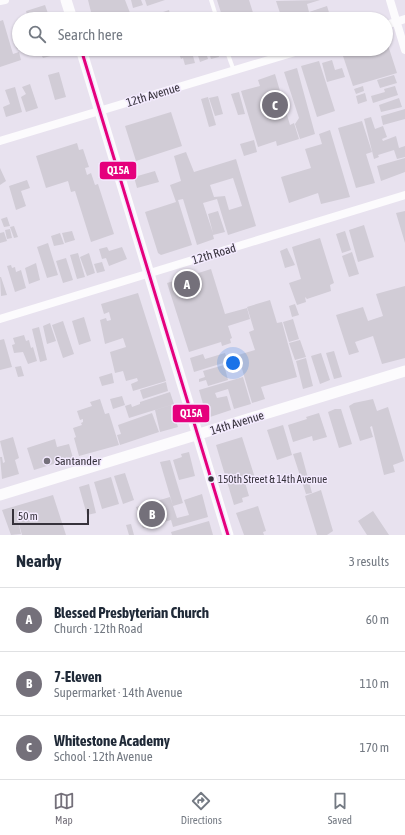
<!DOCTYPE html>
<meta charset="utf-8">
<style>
body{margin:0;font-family:"Asap Condensed",sans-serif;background:#f2f2f3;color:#1f2937}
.scale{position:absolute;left:12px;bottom:10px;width:77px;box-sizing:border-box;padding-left:4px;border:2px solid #36323b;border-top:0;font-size:11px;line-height:14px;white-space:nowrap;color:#36323b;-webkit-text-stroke:3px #f3eafe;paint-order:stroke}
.you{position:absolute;left:233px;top:363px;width:14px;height:14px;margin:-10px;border:3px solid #fff;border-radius:50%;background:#1a73e8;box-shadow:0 0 0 6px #1a73e833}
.badge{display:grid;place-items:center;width:26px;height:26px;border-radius:50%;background:#74707a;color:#fff;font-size:13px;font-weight:700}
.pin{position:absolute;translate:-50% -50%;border:2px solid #fff;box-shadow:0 1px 4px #0006}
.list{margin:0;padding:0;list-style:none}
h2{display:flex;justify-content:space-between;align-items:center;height:52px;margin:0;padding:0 16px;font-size:17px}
h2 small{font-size:13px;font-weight:400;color:#747a83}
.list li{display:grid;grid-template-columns:26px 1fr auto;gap:12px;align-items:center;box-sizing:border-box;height:64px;padding:0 16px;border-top:1px solid #e0e1e3}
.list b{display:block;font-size:15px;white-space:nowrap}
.list p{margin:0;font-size:13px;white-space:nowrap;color:#747a83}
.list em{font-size:13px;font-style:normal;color:#747a83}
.icon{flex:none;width:22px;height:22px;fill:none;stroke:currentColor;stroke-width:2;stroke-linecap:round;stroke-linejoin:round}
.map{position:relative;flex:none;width:405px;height:535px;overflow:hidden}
.search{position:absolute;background:#fff;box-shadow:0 1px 3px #0004;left:12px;right:12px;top:12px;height:44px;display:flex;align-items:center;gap:10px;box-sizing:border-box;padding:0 14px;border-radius:22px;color:#747a83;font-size:15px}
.sheet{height:244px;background:#fff}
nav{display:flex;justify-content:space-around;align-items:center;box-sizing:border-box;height:56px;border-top:1px solid #e0e1e3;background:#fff;font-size:11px;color:#747a83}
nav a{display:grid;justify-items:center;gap:2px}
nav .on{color:#74707a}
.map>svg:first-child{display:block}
.building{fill:#d1ccd6;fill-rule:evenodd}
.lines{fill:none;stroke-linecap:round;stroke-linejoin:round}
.service{stroke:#fcfbfd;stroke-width:4}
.minor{stroke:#fcfbfd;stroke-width:8}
.tertiary{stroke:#fcfbfd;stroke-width:11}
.bus-1-casing{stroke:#f3eafe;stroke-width:6}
.bus-1{stroke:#e5007d;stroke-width:3}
.poi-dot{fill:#74707a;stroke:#f3eafe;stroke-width:1.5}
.bus-dot{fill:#36323b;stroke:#f3eafe;stroke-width:1.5}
.labels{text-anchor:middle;stroke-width:3;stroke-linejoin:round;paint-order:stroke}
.bus-label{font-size:11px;fill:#36323b;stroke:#f3eafe;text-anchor:start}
.street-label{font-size:12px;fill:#36323b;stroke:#f3eafe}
.poi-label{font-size:12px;fill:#36323b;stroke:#f3eafe;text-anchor:start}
.line-badge{stroke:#f3eafe;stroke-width:1.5}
.badge-label{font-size:11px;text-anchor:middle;font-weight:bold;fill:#fff}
</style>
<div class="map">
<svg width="405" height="535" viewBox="0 0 405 535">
<rect width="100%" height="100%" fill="#e8e2ef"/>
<path class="building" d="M88,0h37l7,18 -42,1 -2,-6 3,-1z
M131,0h10l2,5 -10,3z
M145,0h20l-18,6z
M217,0h32l6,19h-32z
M320,0l-13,4 2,8 18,-6 4,13h-49l-6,-18z
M45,5l5,14h-22l-2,-8z
M169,10l2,9h-13l-1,-5z
M3,20l10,34 6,-2 2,8 -21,7v-46z
M19,31v18h-2l-5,-16z
M386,39l11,34 -44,13 -11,-33 15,-4h29z
M38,49h23l1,4 -19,5z
M182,49h9l4,14 -10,2 -2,-7 -2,1 -3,-8z
M196,49h9l3,10 -8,3z
M208,49h9l2,8 -8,2z
M332,60l3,10 7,-2 3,9 -18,5 -5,-19z
M319,61l16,50 -18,6 -16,-51z
M297,68l18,66 -15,5 -5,-15 4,-6 -15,-46z
M59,72l7,25 -11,3 -7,-25z
M275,74l15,51 4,-2 5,16 -22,7 -1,-5 -18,6 -17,-56 19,-5 -2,-6z
M394,75l3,8 -17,5 -3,-8z
M30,84l8,24 -12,4 -5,-15 5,-3 -4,-7z
M363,86l1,5 -8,3 -2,-5z
M395,86l3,9 -25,8 -2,-7 14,-4 -1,-3z
M15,87l7,25 -16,5 -3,-10 7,-3 -5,-14z
M239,92l6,22 -7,1 -7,-21z
M365,93l2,8 -9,3 -2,-8z
M218,96l5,18 -8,2 -6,-18z
M208,97l8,28 -7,2 -8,-28z
M399,98l3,9 -21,5 -2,-7z
M405,109v10l-22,6 -2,-9z
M171,112l11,34 -46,15 -11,-35z
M371,117l4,12 8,-3 4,11 -5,2 1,2 13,-5 3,12 6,-2v11l-8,2 -3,-9 -16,5 1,2 -5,2 -10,-40z
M362,121l10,31 -6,2 9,29 -19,5 -18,-60z
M330,130l20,67 -29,7 -3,-11 -29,10 -8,-26 30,-9 -6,-19 17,-5 -3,-10z
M254,140l3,12 -13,4 -4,-12z
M77,143l2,7 4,-1 6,18 -4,1 2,7 4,-2 4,12 3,-1 16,50 -23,8 -16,-51 -4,1 -3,-11 -22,7 -10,-32z
M186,152l8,20 42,-13 20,67 -28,9 -11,-36 -14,4 10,30 -5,-19 10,-3 7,21 -12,3 1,4 -17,6 -14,-46 -5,1 14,45 -31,10 -3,-2 -13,-41 31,-10 -6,-17 11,-4 -7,-25zM233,178l9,28 -13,4 -4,-14 -11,1 -4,-12z
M405,158v14l-24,9 -4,-15z
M0,168l6,13 -6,4z
M155,171l4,11 -22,6 -3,-11z
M27,180l3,8 -9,3 5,15 -10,4 -7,-24z
M405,211v32l-9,-30z
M7,217l3,9 -6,1 -3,-8z
M364,225l10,32 -16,5 -9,-32z
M14,226l4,11 -4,1 -4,-11z
M10,229l2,9 -5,1 -2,-9z
M72,231l3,9 -10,3 -3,-10z
M345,231l6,19 -9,3 -6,-19z
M4,232l3,9 -7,2v-10z
M60,233l4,11 -10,2 -3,-10z
M320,238l14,45 -4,2 1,6 -24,8 -2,-2 1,5 -9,3 -8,-22 12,-4 -9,-32z
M48,243l10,32 -11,3 -10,-31z
M107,247l2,4 13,-4 5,12 -18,7 -3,-8 -4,1 -3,-10z
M287,248l8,17 -10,3 -5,-17z
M352,252l7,22 -10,3 -7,-21z
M78,253l7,24 -8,2 -7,-24z
M89,253l6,20 -8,3 -7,-19z
M66,258l7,22 -10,3 -7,-22z
M102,262l3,9 -8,2 -3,-9z
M36,263l4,17 -11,4 -4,-16z
M11,265l1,3 3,-1 1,5 5,-2 5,18 -11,4 -8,-26z
M211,269l14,45 22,-6 3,11 -22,7 4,12 -2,1 1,4 -9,3 -1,-4 -32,10 -22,-69z
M0,277h1l6,18 -6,1z
M405,286v72l-23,6 -9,-28 -18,6 4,10 -10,3 -13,-40 27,-8 5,14 15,-5 -7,-22z
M138,293l28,88 -33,10 -2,-7 7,-3 -1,-3 -11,3 -3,-10 -8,2 -5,-21 16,-5 -3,-9 -18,6 -5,-24 6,-2 1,3 4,-1 -2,-8 -5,2 -3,-10z
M270,300l7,23 5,-1 15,55 -36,10 4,12 -13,4 -14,-48 17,-5 -6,-18 5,-2 -7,-23z
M295,304l4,11 -7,2 -3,-11z
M84,317l7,24 -12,4 -7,-24z
M293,319l6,20 -10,3 -6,-20z
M63,321l11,33 -11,4 -11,-33z
M50,323l6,18 -9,3 -4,-18z
M39,327l8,33 -7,2 -8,-33z
M24,335l2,6 3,-1 2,8 2,-1 4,14 -9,3 -5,-12 -9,1 -2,-8 3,-1 -2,-6z
M4,339l8,28 -12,3v-30z
M300,340l6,17 -11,3 -6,-17z
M334,351l8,26 -8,2 -8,-26z
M225,353l1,3 6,-2 1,6 -39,12 -4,-14 13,-4 2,5z
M321,353l9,27 -10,4 -9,-28z
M306,358l7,28 -10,3 -7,-28z
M224,365l4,15 -20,6 -2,-6 -7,2v-3l6,-2 -2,-6z
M21,366l3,10 -6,1 -3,-10z
M112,373l2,10 -12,3 -3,-9z
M243,377l8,27 -17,5 -6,-20 -13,4 2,5 10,-2 4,14 -24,8 -8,-28z
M166,382l2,9 -25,8 -3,-9z
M170,392l4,12 -45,14 -4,-12 6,-2 1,3 8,-3v-2z
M122,396l3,9 -12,4 -3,-10z
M100,399l5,15 4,-1 10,32 -40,11 -5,-18 2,-1 -3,-9 9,-3 -1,-2 2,-1v-3l-3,1 -3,-9 15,-5 -2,-4z
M373,399l4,12 11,-4 16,54 -11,4 2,7 -11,3 -12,-49 -2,1 3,10 -13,4 -11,-35 5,-3z
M171,405l7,22 -18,5 -5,-22z
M335,409h6l11,35 -13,4 -11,-36z
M152,413l7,19 -39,13 -3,-10 4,-1 -3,-9z
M319,413l8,24 -14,4 -1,-5 -19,6 -5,-17 19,-6 -1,-2z
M283,425l9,30 -15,5 -10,-30z
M13,437l6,21 -4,2 4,14 -17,5 -2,-22h2l1,6 2,-1 -5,-21z
M242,437l13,41 -9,3v-2h-2l5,17 -7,2 1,4 -9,3 -18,-60z
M55,439l2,8 12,-3 4,14 -39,12 -7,-22z
M189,452l6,24 -16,4 -6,-20 9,-3 -1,-3z
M301,452l11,41 -6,1 -13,-40z
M170,460l13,43 -10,3 -13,-44z
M125,473l9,27 -11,4 -9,-28z
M111,477l8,27 -17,5 -8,-27z
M89,484l7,29 -9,2 -8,-28z
M321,490l12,41 -6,4h-10l-12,-39z
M202,494l6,23 -35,10 -2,-7 -28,8 -7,-21 34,-10 7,21 12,-3 -5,-15z
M53,495l13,40h-44l-5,-18 4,17 -10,1 -9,-25z
M258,506l8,25 -3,1 1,3h-20l-8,-22z
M373,511l16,24h-22l-9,-14z
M209,521l4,14h-41l-1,-3z
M131,524l3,11h-5l-3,-10z"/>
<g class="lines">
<path class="service" d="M211,0l6,19
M226,49l8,22"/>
<path class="minor" d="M390,0l15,50
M0,1l5,-1
M386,25l19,-6
M0,141l305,-92
M0,319l405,-124"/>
<path class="tertiary" d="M66,0l6,19
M81,49l147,486
M0,495l405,-124"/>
<defs>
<path id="bus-1" d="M81,49l147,486"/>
</defs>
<use href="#bus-1" class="bus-1-casing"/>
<use href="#bus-1" class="bus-1"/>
</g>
<circle class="poi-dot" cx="47" cy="461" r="4"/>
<circle class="bus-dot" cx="211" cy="479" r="3.5"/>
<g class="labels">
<g class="bus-label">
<text x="218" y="483">150th Street &amp; 14th Avenue</text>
</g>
<g class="street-label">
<text transform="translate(153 95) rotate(-17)" y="4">12th Avenue</text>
<text transform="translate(214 254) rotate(-17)" y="4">12th Road</text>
<text transform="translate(237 423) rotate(-17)" y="4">14th Avenue</text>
</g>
<g class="poi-label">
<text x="55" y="465">Santander</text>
</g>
</g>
<g class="line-badge">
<rect x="99" y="161" width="38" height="19" rx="4" fill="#e5007d"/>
<rect x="172" y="404" width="38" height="19" rx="4" fill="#e5007d"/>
</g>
<g class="badge-label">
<text x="118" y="174">Q15A</text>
<text x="191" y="417">Q15A</text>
</g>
</svg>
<div class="scale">50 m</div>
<div class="you"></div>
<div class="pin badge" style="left:187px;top:284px">A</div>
<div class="pin badge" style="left:152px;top:514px">B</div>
<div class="pin badge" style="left:275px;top:105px">C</div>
<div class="search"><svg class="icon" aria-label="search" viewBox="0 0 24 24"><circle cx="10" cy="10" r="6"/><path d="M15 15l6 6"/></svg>Search here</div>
</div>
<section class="sheet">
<h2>Nearby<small>3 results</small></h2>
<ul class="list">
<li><span class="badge">A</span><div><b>Blessed Presbyterian Church</b><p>Church · 12th Road</p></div><em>60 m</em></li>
<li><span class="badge">B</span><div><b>7-Eleven</b><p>Supermarket · 14th Avenue</p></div><em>110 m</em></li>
<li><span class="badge">C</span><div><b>Whitestone Academy</b><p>School · 12th Avenue</p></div><em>170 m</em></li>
</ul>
</section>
<nav>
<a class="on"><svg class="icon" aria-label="map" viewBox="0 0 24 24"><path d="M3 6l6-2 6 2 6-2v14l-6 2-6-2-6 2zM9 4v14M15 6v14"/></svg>Map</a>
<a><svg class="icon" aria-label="directions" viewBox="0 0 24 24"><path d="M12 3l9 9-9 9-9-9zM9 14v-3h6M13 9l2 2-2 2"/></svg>Directions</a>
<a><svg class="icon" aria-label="saved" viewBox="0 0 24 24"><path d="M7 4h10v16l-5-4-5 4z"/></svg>Saved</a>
</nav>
